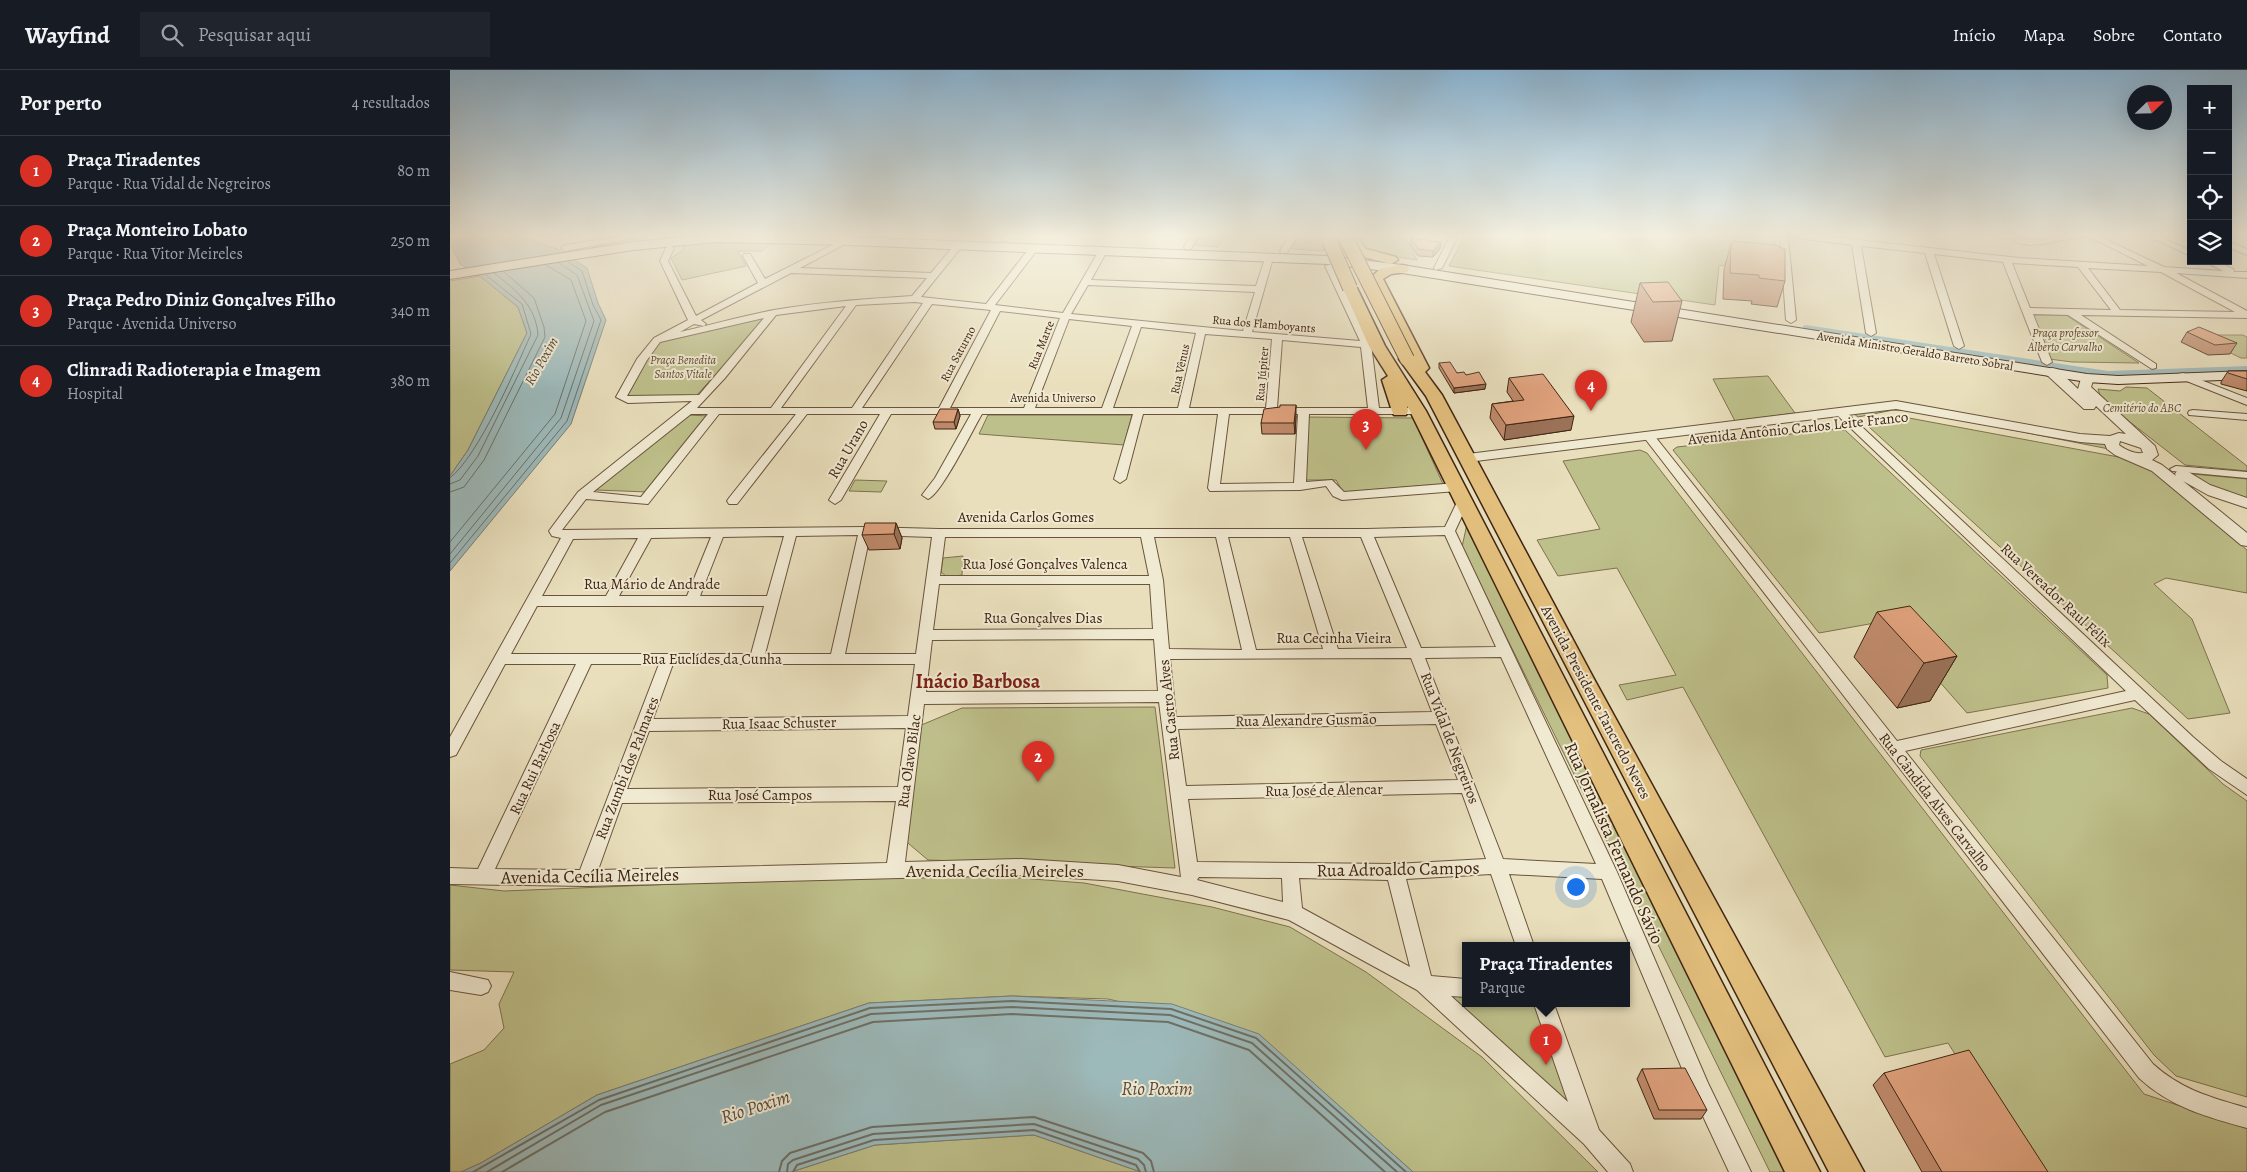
<!DOCTYPE html>
<html lang="pt">
<meta charset="utf-8">
<style>
body{margin:0;font-family:Alegreya,serif;background:#20242c;color:#f1f3f6}
.controls{position:absolute;right:15px;top:15px;display:grid;overflow:hidden;border-radius:0px;box-shadow:0 5px 20px #0002}
.controls button{width:45px;height:45px;display:grid;place-items:center;padding:0;border:0;border-bottom:1px solid #363941;background:#171b24;color:#f1f3f6;font:25px sans-serif}
.compass{position:absolute;left:1677px;top:15px;width:45px;height:45px;border-radius:50%;background:#171b24;box-shadow:0 5px 20px #0002;rotate:67deg}
.you{position:absolute;left:1125px;top:816px;width:18px;height:18px;margin:-12px;border:4px solid #fff;border-radius:50%;background:#1a73e8;box-shadow:0 0 0 8px #1a73e833}
.badge{display:grid;place-items:center;width:32px;height:32px;border-radius:50%;background:#d93025;color:#fff;font-size:16px;font-weight:700}
.pin{position:absolute;translate:-50% -41px;filter:drop-shadow(0 1px 2px #0008)}
.pin::after{content:'';position:absolute;top:26px;width:18px;height:15px;background:inherit;clip-path:polygon(0 0,100% 0,50% 100%)}
.popup{position:absolute;left:1012px;top:872px;width:168px;height:65px;box-sizing:border-box;display:grid;place-content:center;border-radius:0px;background:#171b24;filter:drop-shadow(0 1px 4px #0005);font-size:16px;white-space:nowrap;color:#9ea1a6}
.popup b{font-size:19px;color:#f1f3f6}
.popup::after{content:'';position:absolute;left:50%;top:100%;margin-left:-10px;border:10px solid transparent;border-top-color:#171b24}
.list{margin:0;padding:0;list-style:none}
h2{display:flex;justify-content:space-between;align-items:center;height:65px;margin:0;padding:0 20px;font-size:21px}
h2 small{font-size:16px;font-weight:400;color:#9ea1a6}
.list li{display:grid;grid-template-columns:32px 1fr auto;gap:15px;align-items:center;box-sizing:border-box;height:70px;padding:0 20px;border-top:1px solid #363941}
.list b{display:block;font-size:19px;white-space:nowrap}
.list p{margin:0;font-size:16px;white-space:nowrap;color:#9ea1a6}
.list em{font-size:16px;font-style:normal;color:#9ea1a6}
.icon{flex:none;width:28px;height:28px;fill:none;stroke:currentColor;stroke-width:2;stroke-linecap:round;stroke-linejoin:round}
.map{position:relative;flex:none;width:1797px;height:1102px;overflow:hidden}
header{display:flex;align-items:center;gap:30px;box-sizing:border-box;height:70px;padding:0 25px;background:#171b24;border-bottom:1px solid #363941}
header strong{font-size:24px}
nav{display:flex;gap:28px;margin-inline-start:auto;font-size:18px}
.search{width:350px;height:45px;background:#20242c;display:flex;align-items:center;gap:12px;box-sizing:border-box;padding:0 18px;border-radius:0px;color:#9ea1a6;font-size:19px}
main{display:flex}
aside{flex:1;background:#171b24}
.map>svg:first-child{display:block}
.green{fill:#bec08b;stroke:#7f724e}
.water{fill:#9dbabb;stroke:#787e77}
.lines{fill:none;stroke-linecap:round;stroke-linejoin:round}
.shore-far1{stroke:#6e7066;stroke-width:1}
.shore{stroke:#6e7066;stroke-width:2}
.canal{fill:#9dbabb;fill-rule:evenodd}
.minor-casing{stroke:#6a543c;stroke-width:2}
.tertiary-casing{stroke:#6a543c;stroke-width:2}
.secondary-casing{stroke:#402512;stroke-width:2}
.primary-casing{stroke:#402512;stroke-width:3}
.minor{fill:#f1ead3;fill-rule:evenodd}
.tertiary{fill:#f1ead3;fill-rule:evenodd}
.secondary{fill:#f1ead3;fill-rule:evenodd}
.primary{fill:#e4c07e;fill-rule:evenodd}
.primary-bridge-casing{stroke:#402512;stroke-width:16;stroke-linecap:butt}
.primary-bridge{stroke:#e4c07e;stroke-width:14}
.wall{fill:#bf8a6b;stroke:#402512}
.shaded-wall{fill:#9b7157;stroke:#402512}
.building{fill:#dea17c;stroke:#402512}
.labels{text-anchor:middle;stroke-width:4;stroke-linejoin:round;paint-order:stroke}
.far-street-label{font-size:12px;fill:#402512;stroke:#f1ead3}
.far-park-label{font-size:12px;font-style:italic;fill:#604c30;stroke:#f1ead3}
.far-water-label{font-size:14px;font-style:italic;fill:#574a3c;stroke:#f1ead3}
.street-label{font-size:15px;fill:#402512;stroke:#f1ead3}
.near-street-label{font-size:18px;fill:#402512;stroke:#f1ead3}
.near-water-label{font-size:19px;font-style:italic;fill:#574a3c;stroke:#f1ead3}
.district-label{font-size:20px;font-weight:bold;fill:#7a1f14;stroke:#f1ead3}
</style>
<header>
<strong>Wayfind</strong>
<div class="search"><svg class="icon" aria-label="search" viewBox="0 0 24 24"><circle cx="10" cy="10" r="6"/><path d="M15 15l6 6"/></svg>Pesquisar aqui</div>
<nav><a>Início</a><a>Mapa</a><a>Sobre</a><a>Contato</a></nav>
</header>
<main>
<aside>
<h2>Por perto<small>4 resultados</small></h2>
<ul class="list">
<li><span class="badge">1</span><div><b>Praça Tiradentes</b><p>Parque · Rua Vidal de Negreiros</p></div><em>80 m</em></li>
<li><span class="badge">2</span><div><b>Praça Monteiro Lobato</b><p>Parque · Rua Vitor Meireles</p></div><em>250 m</em></li>
<li><span class="badge">3</span><div><b>Praça Pedro Diniz Gonçalves Filho</b><p>Parque · Avenida Universo</p></div><em>340 m</em></li>
<li><span class="badge">4</span><div><b>Clinradi Radioterapia e Imagem</b><p>Hospital</p></div><em>380 m</em></li>
</ul>
</aside>
<div class="map">
<svg width="1797" height="1102" viewBox="0 0 1797 1102">
<rect width="100%" height="100%" fill="#e9dfbc"/>
<filter id="stains"><feTurbulence type="fractalNoise" baseFrequency=".004" numOctaves="4"/><feColorMatrix values="0 0 0 0 .2 0 0 0 0 .09 0 0 0 0 .02 0 0 0 .5 -.17"/></filter>
<radialGradient id="worn" r=".72"><stop offset=".6" stop-color="#630" stop-opacity="0"/><stop offset="1" stop-color="#630" stop-opacity=".3"/></radialGradient>
<path class="green" d="M750,164h29l-12,13 -22,-2z
M849,164h22l3,17 -32,-2z
M908,164h46l13,26 -53,-8z
M1016,164h279l29,3 4,34 -52,-6 -7,1 -4,39 -266,-39z
M254,171h69l-11,10h-24l8,15 -64,14 -11,-22 12,-8 1,-4 -8,-2z
M30,206l38,31 9,26 -59,117 -18,26v-195z
M1583,245h33l73,48 -67,-1 -23,-3z
M319,246l-73,80h-69l20,-36 13,-18z
M1743,265h50l4,2v21h-6z
M1318,306l27,37 -60,8 -22,-42z
M1676,317l21,1 100,78v5l-62,-6 -78,-61 -6,-6 -3,-9 22,2z
M1441,337l211,34 12,9 -198,-39 -23,-1 -35,7 -5,-4z
M236,345l24,1 -62,76 -52,-2z
M538,345h144l-8,30 -145,-11z
M857,347l106,1 30,66 -100,8 -7,-12h-32z
M1459,348l231,43 107,89v43l-81,-15 -12,6 38,35 38,94 -42,6 -320,-293 1,-3z
M1385,359l10,1 262,245 1,13 -141,25 -81,-92 -67,12 -146,-183 4,-3z
M1190,380l7,3 497,641 103,34v44h-217l-82,-129 -63,14 -202,-370 -56,13 -8,-15 57,-10 -59,-107 -59,8 -21,-36 63,-11 -37,-68z
M1743,404l54,5v19l-41,-14z
M405,410l32,1 -6,11 -32,-1z
M1017,454l325,648h-22l-308,-625z
M513,486l-1,19 -15,2 -6,-5 2,-14z
M705,637l20,161 -247,-8 -26,-22 17,-112 43,-18z
M1682,638l17,6 74,70 24,17v296l-71,-21 -22,-21 -234,-299 1,-6z
M544,806l90,7 128,24 78,20 76,45 116,85 116,115h-185l-155,-138 -150,-35 -96,-3 -143,7 -272,92 -116,68 -20,9h-11v-108l34,-14 20,-22 -5,-24 15,-32 -64,-2v-85l54,6 345,-14z
M996,924l20,1v9h75l54,125z
M584,1065l107,37h-350l84,-27z"/>
<path class="water" d="M0,164h67l40,15 30,19 11,35 8,17 -35,104 -121,147v-95l18,-26 59,-117 -9,-26 -38,-31 -20,-12 -10,-21z
M562,926l160,8 87,30 154,138h-272l-107,-37 -159,10 -84,27h-330l20,-9 116,-68 272,-92z"/>
<g class="lines">
<path class="shore-far1" d="M0,408c29,-23 65,-108 81,-144l-9,-30 -36,-29
M0,414l10,-4 18,-24 60,-121c-2,-29 -22,-45 -44,-62
M0,422l14,-5 20,-27 61,-123 -1,-10 -10,-29 -30,-26
M0,472l105,-128 31,-93 -15,-41 -25,-15
M0,484l111,-136 33,-97 -17,-46 -18,-12
M0,493l117,-142 34,-101 -8,-15 -11,-34 -14,-9"/>
<path class="shore" d="M23,1102l126,-72 271,-92 142,-7 159,8 85,29 150,134
M37,1102l114,-67 270,-91 141,-7 158,8 82,28 145,129
M52,1102l103,-60 268,-90 139,-8 156,8 81,28 136,122
M329,1102l3,-11 8,-8 82,-26 162,-10 109,36 8,8 3,11
M337,1102l1,-8 5,-4 80,-26 161,-10 104,35 6,6 2,7
M343,1102l4,-7 77,-25 160,-10 102,35 4,7"/>
<path class="canal" d="M1356,255l302,46 139,-5v6l-139,5 -305,-47v-4z"/>
<defs>
<path id="minor" d="M186,164h21l-92,17 -4,-3 4,-3z
M400,164h10l-7,4 -4,-2z
M555,164h9l-9,8 -4,-2z
M741,164h8l-8,15h-6l-1,-2z
M840,164h8l-11,19h-6l-1,-2z
M1001,164h8l-17,34 -7,2 -1,-2z
M1327,164h27l215,24 129,8c-11,-5 -55,-29 -63,-29 -18,-1 -55,16 -72,3l4,-2 27,2 29,-6h21l70,33 59,4 -19,-10h12l17,8 1,3h13v6l-71,-5 71,38v7l-166,-3 75,49v4l-4,1 -84,-54 -35,-1 19,48 -5,3 -5,-3 -39,-100 -69,-8 30,92 -5,3 -5,-3 -29,-93 -64,-7 15,87 -5,3 -5,-3 -14,-88 -64,-8 8,83 -5,3 -5,-3 -6,-84zM1562,193l66,4 33,43 -81,-2zM1638,198l73,4 74,40 -115,-2z
M1693,164h11l37,17v5z
M394,169h3v4l-47,25 131,5 25,-30 3,-1 4,3 -42,52 65,7 45,-58h6v4l-42,55 68,8 37,-64 7,2 -16,29 165,6 9,-28 4,-3 4,3 -21,74 108,9 -35,-75 7,-2 39,80 8,64h39l5,3 -5,3h-109l-3,68 26,-2 12,12 113,-9 6,4 -6,4 -115,9 -9,-4 -7,-10 -26,4 -90,1 -2,-3 10,-74h-75l-17,65 -6,4 -6,-4 19,-65h-151c-9,15 -41,81 -54,85l-6,-4 13,-17 36,-64h-80l-50,86 -6,4 -6,-4 51,-86h-73l-70,90h-8l-2,-3 2,-3 67,-84h-77l-71,90 -62,-5 -24,31 303,-3 74,2h427l79,-2 14,-29h8l2,3 -14,30 162,341 91,211 43,89h-22l-35,-75 -92,-218 -93,-5 25,72h-18l-25,-72 -85,5 25,97 35,3v18l-15,-1 117,106 -34,-98h20l45,126 31,34 3,8h-25l-24,-28 -167,-154 -128,-70 -97,-25 -74,-14 -97,-6 -435,11 -136,-2v-16l28,1 98,-205h-71l-49,91 -6,2v-20l111,-199 -9,-2 -3,-5 29,-39 114,-91 -64,2 -12,-6 21,-38 17,-21 34,-18 -28,-59 6,-13 4,-3 4,3 -6,13 28,55 62,-33 -15,-27 1,-2h6l15,25zM341,203l136,5 -15,18c-46,3 -92,6 -138,14 -32,6 -63,15 -94,22l14,-8 10,2 2,-2 -5,-4zM638,215l167,7 -12,39 -172,-17zM465,232l8,1 -71,105h-71l75,-103zM482,234l59,6 -52,98h-77zM396,236l-75,102h-74l28,-30 51,-63zM550,241l60,7 -36,90h-74zM314,248l-65,77 -72,1 20,-36 13,-18zM619,249l63,7 -30,82h-67zM691,257l55,6 -18,75h-65zM755,264l67,5 -6,69h-77zM832,270l79,7 7,61h-91zM241,344h17l-67,83 -48,-5zM779,344h69l-4,69 -74,1zM408,465l-27,119h-66l31,-118zM420,465l62,2 -16,117h-71zM995,465l51,112 -75,1 -47,-111zM334,466l-17,60h-67l23,-59zM261,467l-24,59h-68l32,-58zM495,467h196l8,39h-209zM704,467h62l26,113 -73,-1 -6,-69zM778,467h62l33,112 -67,1zM852,467h59l46,111 -69,1zM188,468l-32,58h-64l31,-57zM489,514h211l3,45 -220,1zM87,536h227l-13,48h-240zM704,569l4,52 -232,1 6,-52zM1051,587l95,207 -93,-5 -78,-201zM961,588l21,54 -256,5 -6,-58zM141,594h68l-79,206 -85,-1zM223,594h242l-7,52 -255,3zM709,632l22,175 -63,-12 -97,-6 -116,3 19,-158zM986,654l22,56 -272,6 -8,-57zM456,658l-8,59 -271,2 22,-58zM1012,723l24,66 -91,5 -198,-2 -9,-63zM446,731l-9,62 -289,7 24,-67zM749,807l83,1 1,24 -86,-22zM849,808l89,2 22,87 -108,-59z
M1778,172l19,7v6l-19,-8z
M1733,303l64,25v7l-68,-27v-4z
M1391,340l4,1 348,326 28,24 26,18v16l-38,-26 -74,-69 -230,51 248,313c29,26 57,33 94,44v20c-40,-11 -77,-21 -108,-50l-496,-642 6,-3 4,1 244,307 229,-50 -289,-276 -1,-2 1,-2z
M1743,340l54,4v6l-58,-5 -1,-2 1,-2z
M1726,396l71,6v6l-75,-7 -2,-2z
M0,902l38,8 3,6 -3,6 -7,3 -31,-5z"/>
<path id="tertiary" d="M1602,298l5,1 21,20 4,-14h10l2,3 -3,9 64,59 3,9 -6,5 10,5 14,11 -1,-2 2,-3h10l23,14 37,13v10l-39,-13 -25,-14 64,52v13l-6,-1 -89,-74 -37,-16 -8,-6 -2,-5 -25,-2 -184,-33 -428,53 -7,-4 7,-4 428,-53 184,33 30,2 9,-3 7,1 -30,-28 -2,3h-10l-37,-34 -1,-3 1,-3zM1670,371l21,7 2,5c-9,1 -17,-3 -24,-8z"/>
<path id="secondary" d="M266,164l132,3 480,19 74,9 685,109 31,2 129,-5v8l-129,5 -31,-2 -685,-109 -74,-9 -480,-19 -132,-3 -83,8 -183,29v-8l183,-29z"/>
<path id="primary" d="M894,164h12l10,15 30,8 2,3 -7,4 -35,-9z
M952,195l5,1 2,3 -2,3 -16,2 -8,5 46,89 -4,4 17,23 152,284 270,493h-35l-403,-776 -27,-37 3,-3 5,-2 -38,-75 11,-10z
M900,214l7,4 28,58 41,65 394,761h-35l-375,-761 -3,-5 1,5 -2,4h-12l-2,-4 -10,-31 6,-4 -19,-30 -26,-58z"/>
</defs>
<use href="#minor" class="minor-casing"/>
<use href="#tertiary" class="tertiary-casing"/>
<use href="#secondary" class="secondary-casing"/>
<use href="#primary" class="primary-casing"/>
<use href="#minor" class="minor"/>
<use href="#tertiary" class="tertiary"/>
<use href="#secondary" class="secondary"/>
<use href="#primary" class="primary"/>
<defs>
<path id="primary-bridge" d="M894,164l63,125
M879,170l21,48"/>
</defs>
<use href="#primary-bridge" class="primary-bridge-casing"/>
<use href="#primary-bridge" class="primary-bridge"/>
</g>
<path class="wall" d="M961,168l29,11 -7,8 -15,-1 -8,-12z
M1281,174l54,37 -8,26 -26,-3 1,-3 -29,-2 1,-30z
M1190,213l42,18 -10,40 -28,1 -13,-20z
M1737,262l50,11 -7,11 -22,1 -27,-13z
M989,293l18,10 9,2 19,14 -31,4 -15,-25z
M1778,301h19v20l-26,-7v-2z
M1059,308l62,52 -67,10 -14,-22 2,-14 21,-3 -6,-9z
M508,339l2,7 -4,13h-21l-2,-7z
M846,346l-1,18h-33l-1,-11z
M446,453l6,15 -2,11 -31,1 -7,-15z
M1427,542l80,44 -27,45 -33,7 -43,-51z
M1192,999l65,41 -6,9h-47l-17,-40z
M1434,1003l164,99h-126l-49,-87z"/>
<path class="shaded-wall" d="M991,172l-1,7 -7,8v-6z
M1036,314l-1,5 -31,4v-5z
M846,335v11l-1,18 -1,-11z
M508,339l2,7 -4,13 -2,-7z
M1124,346l-3,14 -67,10 2,-15z
M446,453l6,15 -2,11 -6,-15z
M1507,586l-27,45 -33,7 27,-45z"/>
<path class="building" d="M961,168l30,4 -8,9 -15,-2z
M1283,171l42,4 10,4v32l-26,-3v-3l-29,-2 1,-29z
M1218,212l14,19 -29,1 -13,-19z
M1749,257l38,16 -22,2 -28,-13z
M1000,292l7,11 7,-1 2,3 13,-3 7,12 -32,4 -15,-25z
M1778,301h19v8l-19,-6z
M1093,304l31,42 -68,9 -14,-21 32,-4 -15,-22z
M830,335h16l-2,18h-33l3,-14 16,-2z
M490,339h18l-4,13h-21z
M415,453h31l-2,11 -32,1z
M1460,536l47,50 -33,7 -47,-51z
M1519,980l79,122h-106l-58,-99z
M1235,998l22,42h-48l-17,-41z"/>
<linearGradient id="sky" x2="0" y2="1"><stop stop-color="#8ab6d6"/><stop offset="0.52" stop-color="#f5f1e1"/><stop offset="1" stop-color="#f5f1e1" stop-opacity="0"/></linearGradient>
<rect width="1797" height="318" fill="url(#sky)"/>
<g class="labels">
<g class="far-street-label">
<text transform="translate(814 254) rotate(5)" y="4">Rua dos Flamboyants</text>
<text transform="translate(591 275) rotate(-68)" y="4">Rua Marte</text>
<text transform="translate(1465 281) rotate(9)" y="4">Avenida Ministro Geraldo Barreto Sobral</text>
<text transform="translate(508 284) rotate(-62)" y="4">Rua Saturno</text>
<text transform="translate(730 299) rotate(-77)" y="4">Rua Vênus</text>
<text transform="translate(812 304) rotate(-85)" y="4">Rua Júpiter</text>
<text x="603" y="332">Avenida Universo</text>
</g>
<g class="far-park-label">
<text x="1615" y="267">Praça professor<tspan x="1615" dy="14">Alberto Carvalho</tspan></text>
<text x="233" y="294">Praça Benedita<tspan x="233" dy="14">Santos Vitale</tspan></text>
<text x="1692" y="342">Cemitério do ABC</text>
</g>
<g class="far-water-label">
<text transform="translate(91 291) rotate(-60)" y="5">Rio Poxim</text>
</g>
<g class="street-label">
<text transform="translate(1348 358) rotate(-6)" y="5">Avenida Antônio Carlos Leite Franco</text>
<text transform="translate(398 379) rotate(-60)" y="5">Rua Urano</text>
<text x="576" y="452">Avenida Carlos Gomes</text>
<text x="595" y="499">Rua José Gonçalves Valenca</text>
<text x="202" y="519">Rua Mário de Andrade</text>
<text transform="translate(1606 525) rotate(43)" y="5">Rua Vereador Raul Félix</text>
<text x="593" y="553">Rua Gonçalves Dias</text>
<text x="884" y="573">Rua Cecinha Vieira</text>
<text x="262" y="594">Rua Euclídes da Cunha</text>
<text transform="translate(1146 632) rotate(62)" y="5">Avenida Presidente Tancredo Neves</text>
<text transform="translate(719 640) rotate(-96)" y="5">Rua Castro Alves</text>
<text transform="translate(856 650) rotate(-1)" y="5">Rua Alexandre Gusmão</text>
<text transform="translate(329 653) rotate(-1)" y="5">Rua Isaac Schuster</text>
<text transform="translate(1000 668) rotate(69)" y="5">Rua Vidal de Negreiros</text>
<text transform="translate(459 691) rotate(-82)" y="5">Rua Olavo Bilac</text>
<text transform="translate(85 698) rotate(-65)" y="5">Rua Rui Barbosa</text>
<text transform="translate(177 698) rotate(-69)" y="5">Rua Zumbi dos Palmares</text>
<text transform="translate(874 720) rotate(-1)" y="5">Rua José de Alencar</text>
<text x="310" y="730">Rua José Campos</text>
<text transform="translate(1485 732) rotate(52)" y="5">Rua Cândida Alves Carvalho</text>
</g>
<g class="near-street-label">
<text transform="translate(1164 773) rotate(66)" y="6">Rua Jornalista Fernando Sávio</text>
<text transform="translate(948 799) rotate(-1)" y="6">Rua Adroaldo Campos</text>
<text x="545" y="807">Avenida Cecília Meireles</text>
<text transform="translate(140 806) rotate(-1)" y="6">Avenida Cecília Meireles</text>
</g>
<g class="near-water-label">
<text x="707" y="1025">Rio Poxim</text>
<text transform="translate(305 1036) rotate(-18)" y="7">Rio Poxim</text>
</g>
<g class="district-label">
<text x="528" y="618">Inácio Barbosa</text>
</g>
</g>
<rect width="100%" height="100%" filter="url(#stains)"/>
<rect width="100%" height="100%" fill="url(#worn)"/>
</svg>
<div class="controls">
<button>+</button>
<button>−</button>
<button><svg class="icon" aria-label="locate" viewBox="0 0 24 24"><circle cx="12" cy="12" r="6"/><path d="M12 2v4M12 18v4M2 12h4M18 12h4"/></svg></button>
<button><svg class="icon" aria-label="layers" viewBox="0 0 24 24"><path d="M12 4l9 5-9 5-9-5zM3 14l9 5 9-5"/></svg></button>
</div>
<svg class="compass" viewBox="-18 -18 36 36"><path d="M0-13l5 13h-10z" fill="#e53935"/><path d="M0 13l5-13h-10z" fill="#9ea1a6"/></svg>
<div class="you"></div>
<div class="pin badge" style="left:1096px;top:995px">1</div>
<div class="popup"><b>Praça Tiradentes</b>Parque</div>
<div class="pin badge" style="left:588px;top:712px">2</div>
<div class="pin badge" style="left:916px;top:380px">3</div>
<div class="pin badge" style="left:1141px;top:341px">4</div>
</div>
</main>
